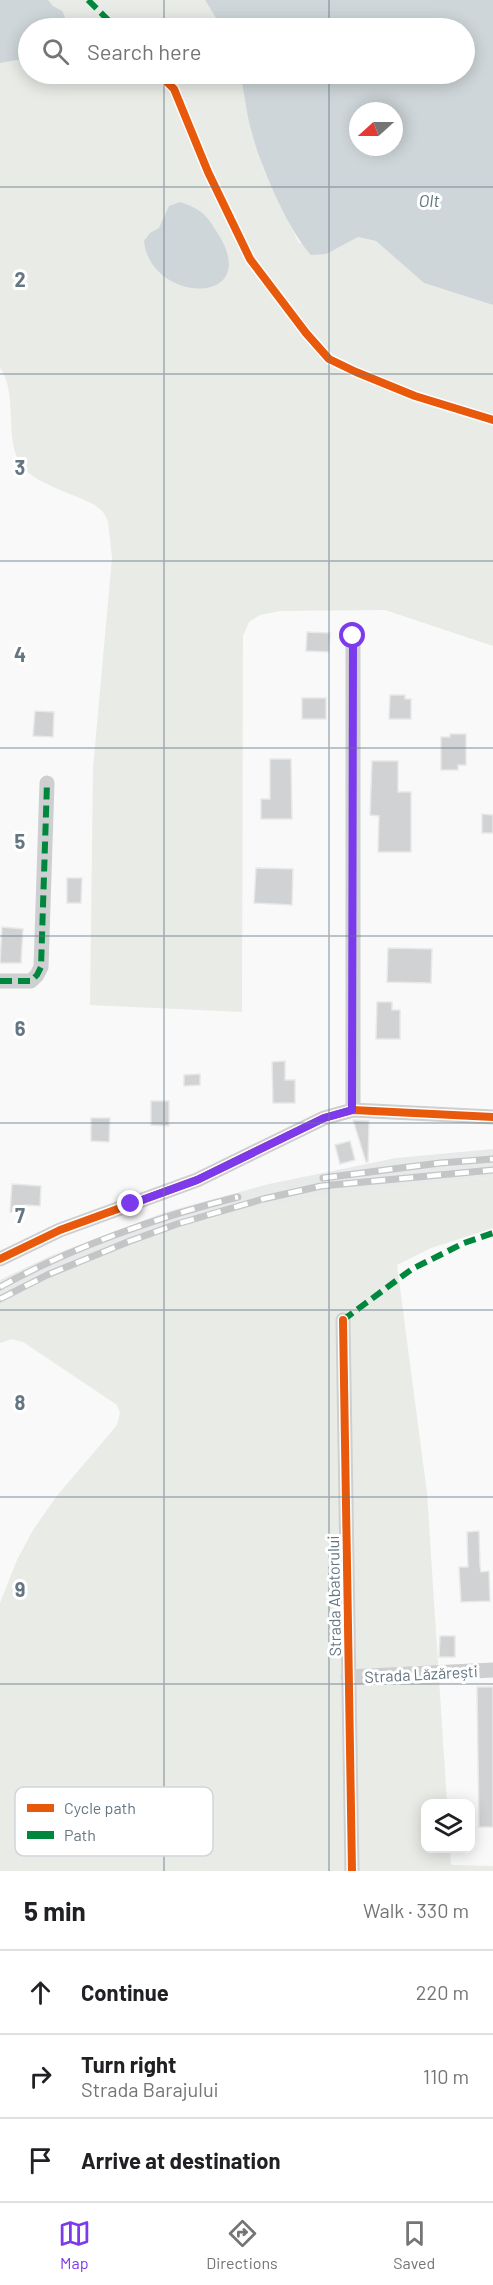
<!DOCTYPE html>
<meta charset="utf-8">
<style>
body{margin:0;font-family:Barlow,sans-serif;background:#f2f2f2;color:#202124}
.controls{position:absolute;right:18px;bottom:18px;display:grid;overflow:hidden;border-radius:12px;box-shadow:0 3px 15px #0003}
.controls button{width:54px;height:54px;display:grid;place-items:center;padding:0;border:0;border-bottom:2px solid #e0e0e0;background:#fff;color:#202124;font:30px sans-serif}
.compass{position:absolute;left:349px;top:102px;width:54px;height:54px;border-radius:50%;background:#fff;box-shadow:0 3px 15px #0003;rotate:249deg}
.stop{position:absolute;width:18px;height:18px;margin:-14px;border:4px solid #7c3aed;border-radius:50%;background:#fff}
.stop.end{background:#7c3aed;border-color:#fff;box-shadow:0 2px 6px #0008}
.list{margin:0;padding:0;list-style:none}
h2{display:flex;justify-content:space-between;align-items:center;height:78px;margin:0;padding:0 24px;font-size:26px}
h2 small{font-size:20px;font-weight:400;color:#757577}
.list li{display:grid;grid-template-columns:39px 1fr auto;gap:18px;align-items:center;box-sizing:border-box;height:84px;padding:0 24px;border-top:2px solid #e0e0e0}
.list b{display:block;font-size:22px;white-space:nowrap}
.list p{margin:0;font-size:20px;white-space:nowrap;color:#757577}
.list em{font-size:20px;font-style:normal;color:#757577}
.icon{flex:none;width:33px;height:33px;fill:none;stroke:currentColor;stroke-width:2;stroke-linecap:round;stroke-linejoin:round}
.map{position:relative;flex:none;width:493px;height:1871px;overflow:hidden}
.search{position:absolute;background:#fff;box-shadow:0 3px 15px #0003;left:18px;right:18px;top:18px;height:66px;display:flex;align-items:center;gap:15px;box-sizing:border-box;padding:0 21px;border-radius:33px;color:#757577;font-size:22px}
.sheet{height:330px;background:#fff}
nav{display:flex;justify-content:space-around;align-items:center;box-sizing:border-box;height:84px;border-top:2px solid #e0e0e0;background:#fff;font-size:16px;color:#757577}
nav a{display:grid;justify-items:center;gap:3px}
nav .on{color:#7c3aed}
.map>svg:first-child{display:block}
.built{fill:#e8e9e9}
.green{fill:#e8ebe6}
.water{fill:#ced6d9;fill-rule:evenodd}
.building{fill:#d0d2d3;stroke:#e8e8e8;stroke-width:1.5}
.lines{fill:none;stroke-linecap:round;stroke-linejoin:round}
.minor{stroke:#cecfd0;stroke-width:15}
.rail-casing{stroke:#c3c5c6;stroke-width:7}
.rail{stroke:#fff;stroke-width:4.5;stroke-dasharray:14;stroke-linecap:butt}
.quiet{stroke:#00873e;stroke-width:6;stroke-dasharray:12 6;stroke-linecap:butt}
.cycleway-casing{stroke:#fff;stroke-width:11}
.cycleway{stroke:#e8590c;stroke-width:8}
.route{stroke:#7c3aed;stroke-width:8}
.grid{fill:none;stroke:#657683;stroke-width:1.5;stroke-opacity:0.55}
.labels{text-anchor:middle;stroke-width:6;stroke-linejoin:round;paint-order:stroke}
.street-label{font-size:16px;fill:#657683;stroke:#fff}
.water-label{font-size:18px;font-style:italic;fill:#60757c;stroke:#fff}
.key{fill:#fff;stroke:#d1d6da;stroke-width:1.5}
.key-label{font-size:16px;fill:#657683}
.grid-label{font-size:20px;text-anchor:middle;font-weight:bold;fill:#657683;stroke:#fff;stroke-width:6;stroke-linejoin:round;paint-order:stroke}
</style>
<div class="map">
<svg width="493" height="1871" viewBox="0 0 493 1871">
<rect width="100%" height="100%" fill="#f9f9f9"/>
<path class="built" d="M493,1149v29l-24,1 -158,19 -100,20 -70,24 -82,34 -59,29v-25l50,-24 116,-44 103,-28 127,-26z"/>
<path class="green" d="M0,0h205l17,28h-194v46h212l23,94 36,75 59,-6 18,4 48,42 69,22v341l-108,-36 -105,1 -20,4 -11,7 -6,14 -1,376 -152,-7 3,-237 19,-210 -4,-37 -5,-9 -8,-7c-20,-11 -60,-21 -73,-39 -19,-25 -3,-72 -22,-98z
M493,1178v50l-62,20 -34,17 30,228 20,310 -21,1v44l24,1 1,16 42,1v5h-493v-268l17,-43 16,-30 23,-33 61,-72 3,-12 -3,-8 -94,-63 -11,-3 -12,4v-38c77,-41 162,-76 247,-96 73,-16 148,-22 222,-30z"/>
<path class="water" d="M0,0h48l5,6 9,5 3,6 -4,11h-33v30l-28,5z
M205,0h288v305l-69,-22 -48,-42 -18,-4 -32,17 -15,1c-22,-23 -51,-90 -59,-122 -6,-19 -7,-40 -12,-59h224v-46h-242zM358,111h36v36h-36z
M180,202c24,8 27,14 40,35 40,69 -69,67 -76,4l6,-8 9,-5 10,-22z"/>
<path class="building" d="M307,632l23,1 -1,19 -23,-1z
M390,695h15v4h6v20h-22z
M302,698h24v21h-24z
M35,711l19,1 -1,25 -20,-1z
M450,734h16v31h-8v5h-17v-33h9z
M270,759h21l1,60h-31v-20h9z
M372,761h26v31h13v60h-33l1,-36 -9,-1z
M482,814l11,1v18h-11z
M256,868l37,1 -1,36 -38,-2z
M67,878h15l-1,25h-14z
M2,927l21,2 -2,34h-21z
M388,948l44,1 -1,34 -44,-1z
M377,1002h15v8h8v29h-24z
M285,1061v19h10v23h-22l-1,-41z
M200,1074v11l-16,1v-11z
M151,1101h18v25l-18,-1z
M91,1118h19l-1,24 -18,-1z
M353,1120l16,1 -1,41h-2z
M350,1141l5,19 -15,4 -5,-19z
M12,1184l29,2 -1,20 -14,-1v8l-16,-1z
M479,1531l1,35 1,6 8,-1 1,30 -29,1 -2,-35h9l-1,-35z
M440,1636h15v21h-16z
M477,1687h16v140h-14z"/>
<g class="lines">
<path class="minor" d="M0,981h31l6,-6 4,-8 6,-184
M353,1110v-474
M0,1259l60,-29 137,-50 127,-62 29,-8 140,7
M343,1320l9,551
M348,1677l145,-7"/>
<defs>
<path id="rail" d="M323,1178l117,-15 53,-4
M0,1287c70,-39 160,-71 238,-90
M0,1299l47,-24 83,-34 47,-17 86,-25 58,-13 172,-16"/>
</defs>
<use href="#rail" class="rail-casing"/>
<use href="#rail" class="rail"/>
<path class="quiet" d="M88,0l28,28
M0,981h31l6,-6 4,-8 6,-184
M353,1110v-474
M343,1320l69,-51 52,-26 29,-10"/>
<defs>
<path id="cycleway" d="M159,74l15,15 34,83 42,87 56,74 23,26 27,13 59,24 78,24
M0,1259l60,-29 137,-50 127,-62 29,-8 140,7
M343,1320l9,551"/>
</defs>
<use href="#cycleway" class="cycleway-casing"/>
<use href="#cycleway" class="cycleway"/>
</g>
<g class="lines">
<path class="route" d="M131,1204l66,-24 127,-62 28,-8 1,-474"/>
</g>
<path class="grid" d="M164,0v28M329,0v28M164,74v1797M329,74v1797M0,187h493M0,374h493M0,561h493M0,748h493M0,936h493M0,1123h493M0,1310h493M0,1497h493M0,1684h493"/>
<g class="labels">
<g class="street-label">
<text transform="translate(334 1596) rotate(-91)" y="6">Strada Abatorului</text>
<text transform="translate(421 1674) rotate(-3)" y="6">Strada Lăzărești</text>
</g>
<g class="water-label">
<text x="429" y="207">Olt</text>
</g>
</g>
<rect x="15" y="1787" width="198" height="69" rx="9" class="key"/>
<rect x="27" y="1804" width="27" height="8" fill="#e8590c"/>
<rect x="27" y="1831" width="27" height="8" fill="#00873e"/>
<g class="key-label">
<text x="64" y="1814">Cycle path</text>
<text x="64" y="1841">Path</text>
</g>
<g class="grid-label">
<text x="20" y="287">2</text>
<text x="20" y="475">3</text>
<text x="20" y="662">4</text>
<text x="20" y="849">5</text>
<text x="20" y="1036">6</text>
<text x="20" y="1223">7</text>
<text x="20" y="1410">8</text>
<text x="20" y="1597">9</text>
</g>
</svg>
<div class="controls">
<button><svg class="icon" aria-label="layers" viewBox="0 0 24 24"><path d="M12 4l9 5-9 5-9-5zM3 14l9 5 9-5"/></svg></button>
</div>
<svg class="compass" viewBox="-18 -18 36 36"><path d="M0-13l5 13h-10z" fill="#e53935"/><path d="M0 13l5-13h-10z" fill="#757577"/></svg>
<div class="stop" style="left:353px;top:636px"></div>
<div class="stop end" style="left:131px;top:1204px"></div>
<div class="search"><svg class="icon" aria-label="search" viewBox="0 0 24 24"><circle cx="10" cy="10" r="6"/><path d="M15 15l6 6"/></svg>Search here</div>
</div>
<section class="sheet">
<h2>5 min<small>Walk · 330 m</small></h2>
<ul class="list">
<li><svg class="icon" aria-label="ahead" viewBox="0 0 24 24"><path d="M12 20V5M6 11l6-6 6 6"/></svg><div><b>Continue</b></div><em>220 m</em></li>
<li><svg class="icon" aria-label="right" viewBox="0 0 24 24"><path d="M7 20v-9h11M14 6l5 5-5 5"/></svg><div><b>Turn right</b><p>Strada Barajului</p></div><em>110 m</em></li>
<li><svg class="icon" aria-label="arrive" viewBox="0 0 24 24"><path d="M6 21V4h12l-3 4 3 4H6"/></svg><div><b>Arrive at destination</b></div></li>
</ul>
</section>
<nav>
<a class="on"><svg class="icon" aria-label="map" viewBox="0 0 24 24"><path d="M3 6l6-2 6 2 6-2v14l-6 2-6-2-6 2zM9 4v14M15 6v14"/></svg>Map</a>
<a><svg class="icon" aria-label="directions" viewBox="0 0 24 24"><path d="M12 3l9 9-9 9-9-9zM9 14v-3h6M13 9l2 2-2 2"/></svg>Directions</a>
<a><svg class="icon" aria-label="saved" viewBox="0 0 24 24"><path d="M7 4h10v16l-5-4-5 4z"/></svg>Saved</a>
</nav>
